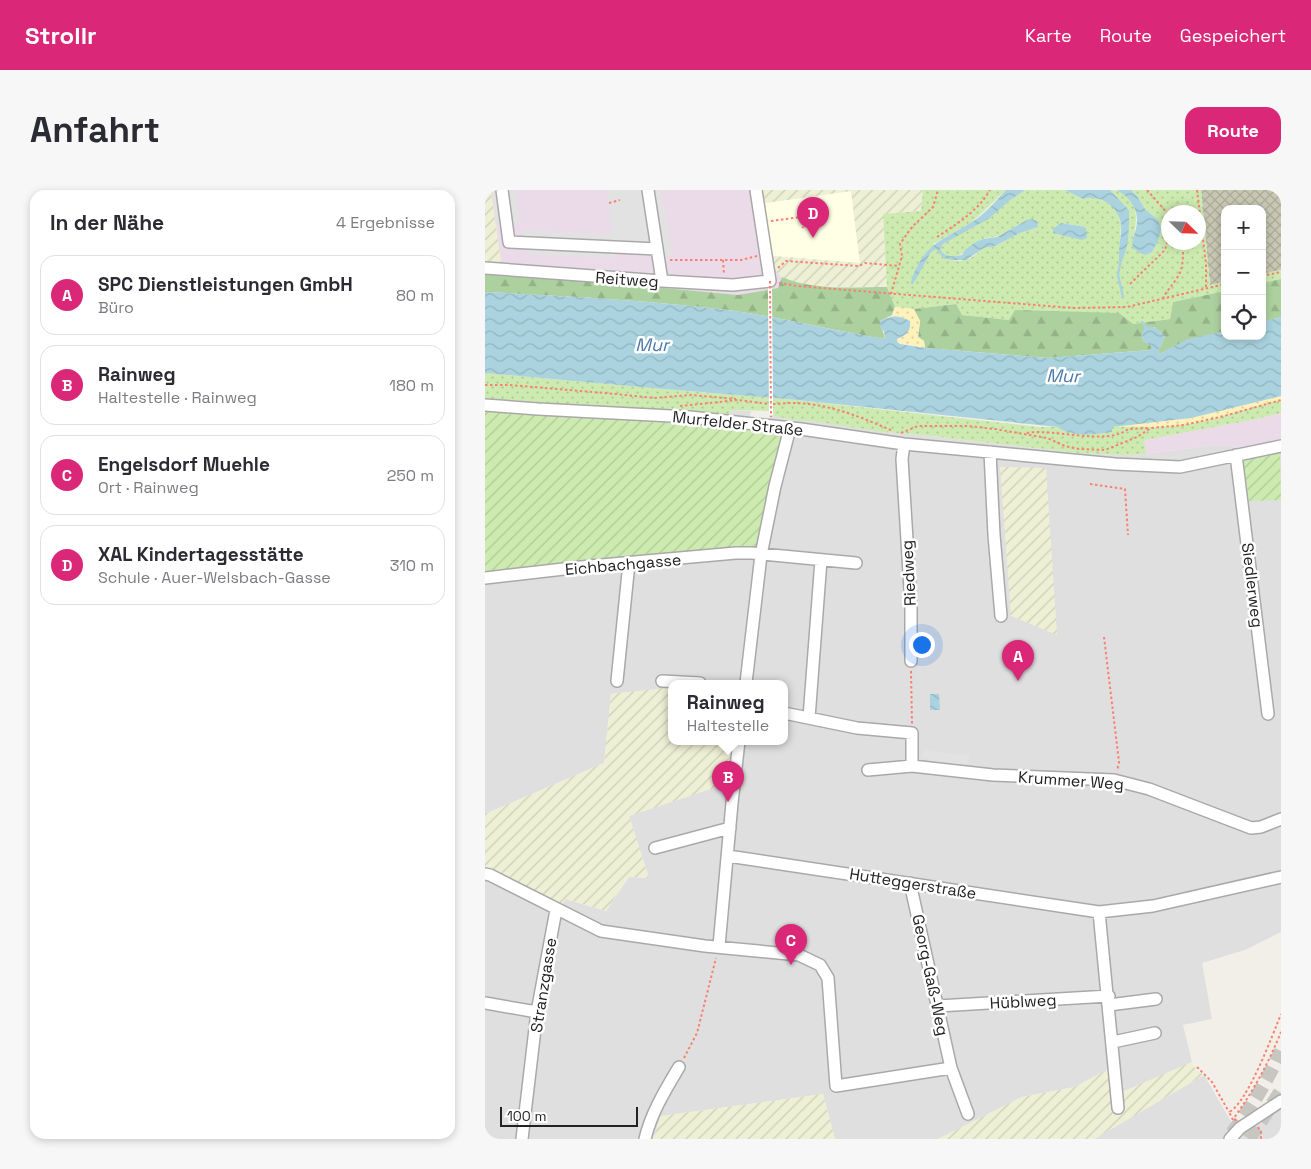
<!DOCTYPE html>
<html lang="de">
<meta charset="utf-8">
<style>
body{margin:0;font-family:"Space Grotesk",sans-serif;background:#f7f7f7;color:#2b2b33}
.controls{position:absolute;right:15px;top:15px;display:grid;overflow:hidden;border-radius:10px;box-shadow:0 2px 8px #0003}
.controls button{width:45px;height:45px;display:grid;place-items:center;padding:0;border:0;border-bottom:1px solid #e1e1e2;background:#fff;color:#2b2b33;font:25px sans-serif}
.compass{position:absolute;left:676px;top:15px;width:45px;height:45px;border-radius:50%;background:#fff;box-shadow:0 2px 8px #0003;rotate:113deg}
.scale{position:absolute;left:15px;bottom:12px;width:138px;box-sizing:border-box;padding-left:5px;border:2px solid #222;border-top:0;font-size:14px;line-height:18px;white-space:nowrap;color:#222;-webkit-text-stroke:4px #fff;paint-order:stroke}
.you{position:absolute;left:436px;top:454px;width:18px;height:18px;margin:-12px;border:4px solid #fff;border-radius:50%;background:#1a73e8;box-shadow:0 0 0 8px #1a73e833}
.badge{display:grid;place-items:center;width:32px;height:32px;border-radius:50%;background:#db2777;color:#fff;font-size:16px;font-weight:700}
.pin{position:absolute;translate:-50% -41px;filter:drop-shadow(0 1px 2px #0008)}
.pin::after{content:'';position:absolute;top:26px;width:18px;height:15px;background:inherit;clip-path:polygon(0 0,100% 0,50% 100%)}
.popup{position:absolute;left:183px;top:490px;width:120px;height:65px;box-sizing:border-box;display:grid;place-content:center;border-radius:10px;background:#fff;filter:drop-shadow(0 1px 4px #0005);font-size:16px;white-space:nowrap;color:#7c7c81}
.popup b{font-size:19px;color:#2b2b33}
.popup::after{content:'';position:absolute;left:50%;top:100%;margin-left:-10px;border:10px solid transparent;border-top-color:#fff}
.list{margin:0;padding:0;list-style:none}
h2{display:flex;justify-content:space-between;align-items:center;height:65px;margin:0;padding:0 20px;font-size:21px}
h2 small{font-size:16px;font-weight:400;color:#7c7c81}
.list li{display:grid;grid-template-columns:32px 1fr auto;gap:15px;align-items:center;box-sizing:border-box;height:80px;margin:0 10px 10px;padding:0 10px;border:1px solid #e1e1e2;border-radius:15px}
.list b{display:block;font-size:19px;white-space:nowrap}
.list p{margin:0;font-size:16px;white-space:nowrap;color:#7c7c81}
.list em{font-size:16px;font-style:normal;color:#7c7c81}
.icon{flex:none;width:28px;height:28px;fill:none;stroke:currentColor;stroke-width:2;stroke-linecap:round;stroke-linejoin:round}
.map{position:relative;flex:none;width:796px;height:949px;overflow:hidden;border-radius:15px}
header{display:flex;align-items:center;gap:30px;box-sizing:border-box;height:70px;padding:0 25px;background:#db2777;color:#fff}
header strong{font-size:24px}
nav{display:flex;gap:28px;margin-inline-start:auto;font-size:18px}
.intro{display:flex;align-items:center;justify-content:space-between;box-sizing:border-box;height:120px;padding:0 30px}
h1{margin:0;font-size:35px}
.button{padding:12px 22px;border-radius:15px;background:#db2777;color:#fff;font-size:18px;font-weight:700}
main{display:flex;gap:30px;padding:0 30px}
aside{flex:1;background:#fff;border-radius:15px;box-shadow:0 2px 8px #0003}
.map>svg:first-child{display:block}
.residential{fill:#e0dfdf}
.industrial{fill:#ebdbe8}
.education{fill:#ffffe5}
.construction{fill:url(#construction-cross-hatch)}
.farmland{fill:url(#farmland-furrows)}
.grass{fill:url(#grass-dots);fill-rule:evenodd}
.forest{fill:url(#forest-firs)}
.sand{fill:url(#sand-dots)}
.garden{fill:url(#garden-furrows)}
.parking{fill:#e2e2e2}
.water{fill:url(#water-waves)}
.pier{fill:#fff}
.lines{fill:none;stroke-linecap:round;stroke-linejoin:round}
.stream{stroke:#aad3df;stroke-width:2.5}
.major-tunnel{stroke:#c8c6c1;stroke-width:14;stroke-dasharray:14 7;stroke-linecap:butt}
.minor-casing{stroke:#a9a9a9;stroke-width:14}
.path{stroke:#fa8072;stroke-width:2;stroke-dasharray:2.5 2.5;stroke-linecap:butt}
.minor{stroke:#fff;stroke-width:11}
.path-bridge{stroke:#fa8072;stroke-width:2;stroke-dasharray:2.5 2.5;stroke-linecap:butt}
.labels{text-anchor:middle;stroke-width:5;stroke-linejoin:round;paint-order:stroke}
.street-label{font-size:16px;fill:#222;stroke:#fff}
.water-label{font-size:18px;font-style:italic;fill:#4a7aab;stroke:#fff}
</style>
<header>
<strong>Strollr</strong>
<nav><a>Karte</a><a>Route</a><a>Gespeichert</a></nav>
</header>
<div class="intro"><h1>Anfahrt</h1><a class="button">Route</a></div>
<main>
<aside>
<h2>In der Nähe<small>4 Ergebnisse</small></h2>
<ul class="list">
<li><span class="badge">A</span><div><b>SPC Dienstleistungen GmbH</b><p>Büro</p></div><em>80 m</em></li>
<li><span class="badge">B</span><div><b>Rainweg</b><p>Haltestelle · Rainweg</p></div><em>180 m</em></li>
<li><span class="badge">C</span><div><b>Engelsdorf Muehle</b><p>Ort · Rainweg</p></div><em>250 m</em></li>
<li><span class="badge">D</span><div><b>XAL Kindertagesstätte</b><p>Schule · Auer-Welsbach-Gasse</p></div><em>310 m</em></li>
</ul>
</aside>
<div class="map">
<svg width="796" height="949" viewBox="0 0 796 949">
<defs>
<pattern id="construction-cross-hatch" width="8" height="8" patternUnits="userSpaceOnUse" patternTransform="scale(1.25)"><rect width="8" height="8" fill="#c7c7b4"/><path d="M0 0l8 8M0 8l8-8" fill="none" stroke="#abab9a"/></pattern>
<pattern id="farmland-furrows" width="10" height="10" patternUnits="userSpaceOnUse" patternTransform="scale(1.25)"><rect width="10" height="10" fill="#eef0d5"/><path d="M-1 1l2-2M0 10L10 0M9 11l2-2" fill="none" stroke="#ccceb7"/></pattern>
<pattern id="grass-dots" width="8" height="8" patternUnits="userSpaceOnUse" patternTransform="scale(1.25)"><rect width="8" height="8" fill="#cdebb0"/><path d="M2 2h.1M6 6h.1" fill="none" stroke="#b0c997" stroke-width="1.8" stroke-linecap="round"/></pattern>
<pattern id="forest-firs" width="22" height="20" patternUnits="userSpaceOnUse" patternTransform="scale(1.25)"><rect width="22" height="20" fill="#add19e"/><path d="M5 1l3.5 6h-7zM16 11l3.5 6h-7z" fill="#95b388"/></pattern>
<pattern id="sand-dots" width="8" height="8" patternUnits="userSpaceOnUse" patternTransform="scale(1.25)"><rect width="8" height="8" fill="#fff1ba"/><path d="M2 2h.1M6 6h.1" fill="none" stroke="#dacea0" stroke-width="1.8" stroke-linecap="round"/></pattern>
<pattern id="garden-furrows" width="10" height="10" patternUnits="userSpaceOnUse" patternTransform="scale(1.25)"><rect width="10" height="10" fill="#cdebb0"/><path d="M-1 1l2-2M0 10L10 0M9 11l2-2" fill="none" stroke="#b0c997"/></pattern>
<pattern id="water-waves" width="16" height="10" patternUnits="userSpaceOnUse" patternTransform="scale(1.25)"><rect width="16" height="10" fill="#aad3df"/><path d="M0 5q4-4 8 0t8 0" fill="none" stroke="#92b5bf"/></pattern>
</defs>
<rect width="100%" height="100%" fill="#f2efe9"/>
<path class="residential" d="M0,210l244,16v-6l22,1 -1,6 19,2 1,-8 112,21 31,2 166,19 43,2 24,-1 68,-9 27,2 40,-7v492l-36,18 -43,13 10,56 -29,6 9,37 -68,30 -5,-29 -44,24 -53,10 -84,42h-103l-12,-45 -162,22 -8,23h-168v-268l7,-1 68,37 5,-8 41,12 23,-34 20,1 -20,-62 99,-33 6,-42h50v-58h-112v5l-61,6 -7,69 -119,51z
M719,885l28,48 34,-13 15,-3v32h-187z"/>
<path class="industrial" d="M6,0h272l12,79 7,8 -3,11 -41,7 -241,-23 4,-9z
M796,223v27l-40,7 -27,-2 -68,9 -3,-14 109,-20z"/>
<path class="education" d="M366,1l9,72 -88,-7 -7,-53z"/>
<path class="construction" d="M716,0h80v80l-19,4v-65h-37v73l-15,3z"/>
<path class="farmland" d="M0,0h6l10,73 -16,-1z
M278,0h160l-2,21 -38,3 4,73h-41l-33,-1 -22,-4 -11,-6 -5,-7 -3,-13 88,7 -9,-72 -86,12z
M515,277l46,1 11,167 -46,-19z
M181,498h6v53h62l-5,42 -100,33 20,62 -21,-1 -22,34 -40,-12 -6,8 -67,-37 -8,1v-57l119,-51 7,-69z
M707,872l4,8 8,5 -110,64h-156l84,-42 53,-10 44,-24 5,28z
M338,904l12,45h-182l8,-23z"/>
<path class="grass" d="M438,0h83l-36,34 -37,20 19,16 8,1 11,-3 13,-10 11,-2 25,-13 18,-6 -1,-6c-15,-2 -25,9 -39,15 -5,2 -11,1 -15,3 -13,6 -31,31 -43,10l3,-5 6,-4 41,-22 19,-17 16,-11h40l18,9 6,-2 9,1 12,6 8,10 3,11 -1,11 4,20 5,-24v-22l-19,-20c28,0 29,27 23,48l13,17 6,-3 6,-11 -7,-27 -6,-5 -8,-13 -6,-6h70l9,95 15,-3v9l-52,11 -3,17 -37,5 -124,-4 -47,-5 -7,-11 -41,5 -19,-2 -8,-20 -4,-73 38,-3zM684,22h30v30h-30zM576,33l19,3 -16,9 -8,-1z
M796,80v9l-19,4v-9z
M0,183l167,15 135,11 253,28 104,-1c8,2 15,1 23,0 39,-3 76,-18 114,-26v13l-29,7 -108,20 2,14 -24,1 -43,-2 -166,-19 -31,-2 -69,-11 -19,-1 -19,-4 -6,-5 -39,-1 -1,6 -244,-15z"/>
<path class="forest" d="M0,81l253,24 40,-7 4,-11c32,14 71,10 105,10l8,20 -3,8 -12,6 5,18c-52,-8 -104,-22 -157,-29 -81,-10 -162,-14 -243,-18z
M796,89v38l-19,5v-39z
M740,101v40l-37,9 -29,14 -1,-2 7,-15 -4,-5 -7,-5 -12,6 1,8 9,5 -1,4 -103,8 -123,-10 -1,-7 -6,-4 2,-16 -6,-12 42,-5 6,11 47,5 6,-10 104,3 14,11 37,-5 3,-17z"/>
<path class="sand" d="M410,117l19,2 6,12 -2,16 6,4 1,7 -28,-6 1,-3 9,-5 -3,-16 -12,-3z
M796,206v4c-33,7 -65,21 -99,25 -23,3 -46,1 -70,2l79,-9z"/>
<path class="garden" d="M0,218l298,24 -24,111 -4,3 -270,26z
M795,262l1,48 -32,1 -6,-43z"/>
<path class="parking" d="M6,0h25l4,33 -24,4z
M122,0h54l12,67 -58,-6 -1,7 -87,-4 -5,-24 90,4z
M439,560l28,4h17l-1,11 -39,-3v-3l-7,-1z"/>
<path class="water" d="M521,0h19l-16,11 -19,17 -47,26 -3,5c5,9 13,8 22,6l3,-5 9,-7 9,-4 14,-2 30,-17 5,-1 5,2 1,6 -18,6 -25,13 -11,2 -18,12h-14l-9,-2 -7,-9 -5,3 -16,29 -3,-2c12,-35 29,-38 57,-55 14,-8 26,-22 37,-34z
M580,0h45l19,20c0,17 1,37 -8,52l-2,-2c-1,-12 3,-25 2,-36 -3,-18 -21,-30 -38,-25z
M632,0h14l6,6 8,13 13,11 3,9 -3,12 -6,11 -6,3 -6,-2 -7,-5c-2,-7 1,-12 3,-19 4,-18 -4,-30 -19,-39z
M576,33l19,3 6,2 1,10 -5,2 -29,-7v-4z
M0,102c81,4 162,8 243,18 53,7 104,21 157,29l-1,-8 -4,-3v-7c12,-6 19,-6 30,0 1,11 -4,14 -13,18v3l3,2 25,4 123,10 103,-8v-4l-8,-5 -1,-8 3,-7c8,0 16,3 20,11l-7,15 1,2 29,-15 37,-8v5h37v-14l19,-5v79l-90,22 -79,9v5c-16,2 -41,6 -54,-5l-271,-28 -135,-11 -167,-15z
M445,504h9l1,16h-10z"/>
<path class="pier" d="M287,96l1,129h-4l-1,-128z"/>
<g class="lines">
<path class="stream" d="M636,69l-3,16 5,22
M427,93l2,-6
M657,132l5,7"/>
<path class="major-tunnel" d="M747,943c20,-26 35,-53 49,-82
M764,949l32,-48"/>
<defs>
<path id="minor" d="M17,0l7,52 148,7
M163,0l14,91
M0,78l177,13 71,4 37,-4 -14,-91
M0,215l53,4 152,8 111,12 103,15 211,20 65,3 101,-21
M419,254l-2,15 9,146v56
M505,262l4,83 7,81
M751,265l32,259
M0,388l105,-12 146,-13h16l104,10
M132,491l12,-118
M177,491l38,2
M261,493l15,-128 14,-69 15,-58
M299,523l73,15 55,5v33l81,9 121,5 35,9 102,39 10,-1 20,-8
M324,528l12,-158
M383,580l44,-4
M170,658l75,-20
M243,666l371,56 54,-6 128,-29
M0,684l5,1 111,56 104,15 94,9 21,10 8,13 8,108 115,-18
M425,693l41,185 17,46
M614,722l19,196
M234,756l13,-143 7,-62
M0,813l52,9
M624,815l47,-6
M453,816l171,-10
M628,852l42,-9
M37,949l15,-127 19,-102
M160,949c6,-26 21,-50 34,-72
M745,949l10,-11 41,-27"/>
</defs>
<use href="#minor" class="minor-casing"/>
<path class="path" d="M662,0l22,25
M712,0l9,74v25
M124,13l11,-3
M286,31l30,-4 2,11
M452,47c21,-14 40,-25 53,-47
M185,70h71l16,-4
M238,70l1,14
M293,78l8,-7 73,5 6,-3 34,3
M777,86l19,-4
M294,93l18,3 276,22 54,-1 98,-23
M645,94l35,-34 4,-14
M406,104l11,-38 -2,-12 12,-17 21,-20 5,-17
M678,109c3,-8 9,-13 14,-21 7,-10 6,-23 6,-36
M0,195h25l106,9 38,4 37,-3 45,4
M288,214c6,0 13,-1 19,-1 35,0 69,14 101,28
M195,216l58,-6 31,4
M416,243l17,-7h49l28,3 52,9 18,8 14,3 26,1 32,-13 14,-9 33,-3 40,-9 57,-16
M542,243c25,-5 82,13 101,-4l22,-1
M605,294l35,5 3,46
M619,447l15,125 -2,9
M426,481l1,53
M199,868l13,-25 19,-75
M712,877l15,15 17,30
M748,930l-4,-8c18,-8 44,-78 52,-98
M751,931l-2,-3c20,-28 34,-54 47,-86
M773,937l3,5v7"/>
<use href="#minor" class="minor"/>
<path class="path-bridge" d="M285,91l1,136"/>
</g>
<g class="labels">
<g class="street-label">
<text transform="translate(142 89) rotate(4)" y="6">Reitweg</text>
<text transform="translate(253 233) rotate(6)" y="6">Murfelder Straße</text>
<text transform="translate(138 374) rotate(-5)" y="6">Eichbachgasse</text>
<text transform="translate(423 383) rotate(-93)" y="6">Riedweg</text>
<text transform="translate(768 395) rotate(83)" y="6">Siedlerweg</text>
<text transform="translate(586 590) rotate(4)" y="6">Krummer Weg</text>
<text transform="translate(428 693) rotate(9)" y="6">Hutteggerstraße</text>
<text transform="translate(446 785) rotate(78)" y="6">Georg-Gaß-Weg</text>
<text transform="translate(58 795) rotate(-81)" y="6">Stranzgasse</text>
<text transform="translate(538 811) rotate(-3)" y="6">Hüblweg</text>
</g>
<g class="water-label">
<text x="167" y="161">Mur</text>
<text transform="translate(578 186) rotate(1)" y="6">Mur</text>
</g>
</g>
</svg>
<div class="controls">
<button>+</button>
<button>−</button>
<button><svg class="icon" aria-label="locate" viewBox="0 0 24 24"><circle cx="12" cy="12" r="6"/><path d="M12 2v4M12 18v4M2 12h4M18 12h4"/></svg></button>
</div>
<svg class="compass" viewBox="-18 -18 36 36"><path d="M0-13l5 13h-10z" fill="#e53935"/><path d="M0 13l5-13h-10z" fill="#7c7c81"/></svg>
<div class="scale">100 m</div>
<div class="you"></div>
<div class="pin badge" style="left:533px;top:491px">A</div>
<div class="pin badge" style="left:243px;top:612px">B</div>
<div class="popup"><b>Rainweg</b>Haltestelle</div>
<div class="pin badge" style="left:306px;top:775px">C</div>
<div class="pin badge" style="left:328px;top:48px">D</div>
</div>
</main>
